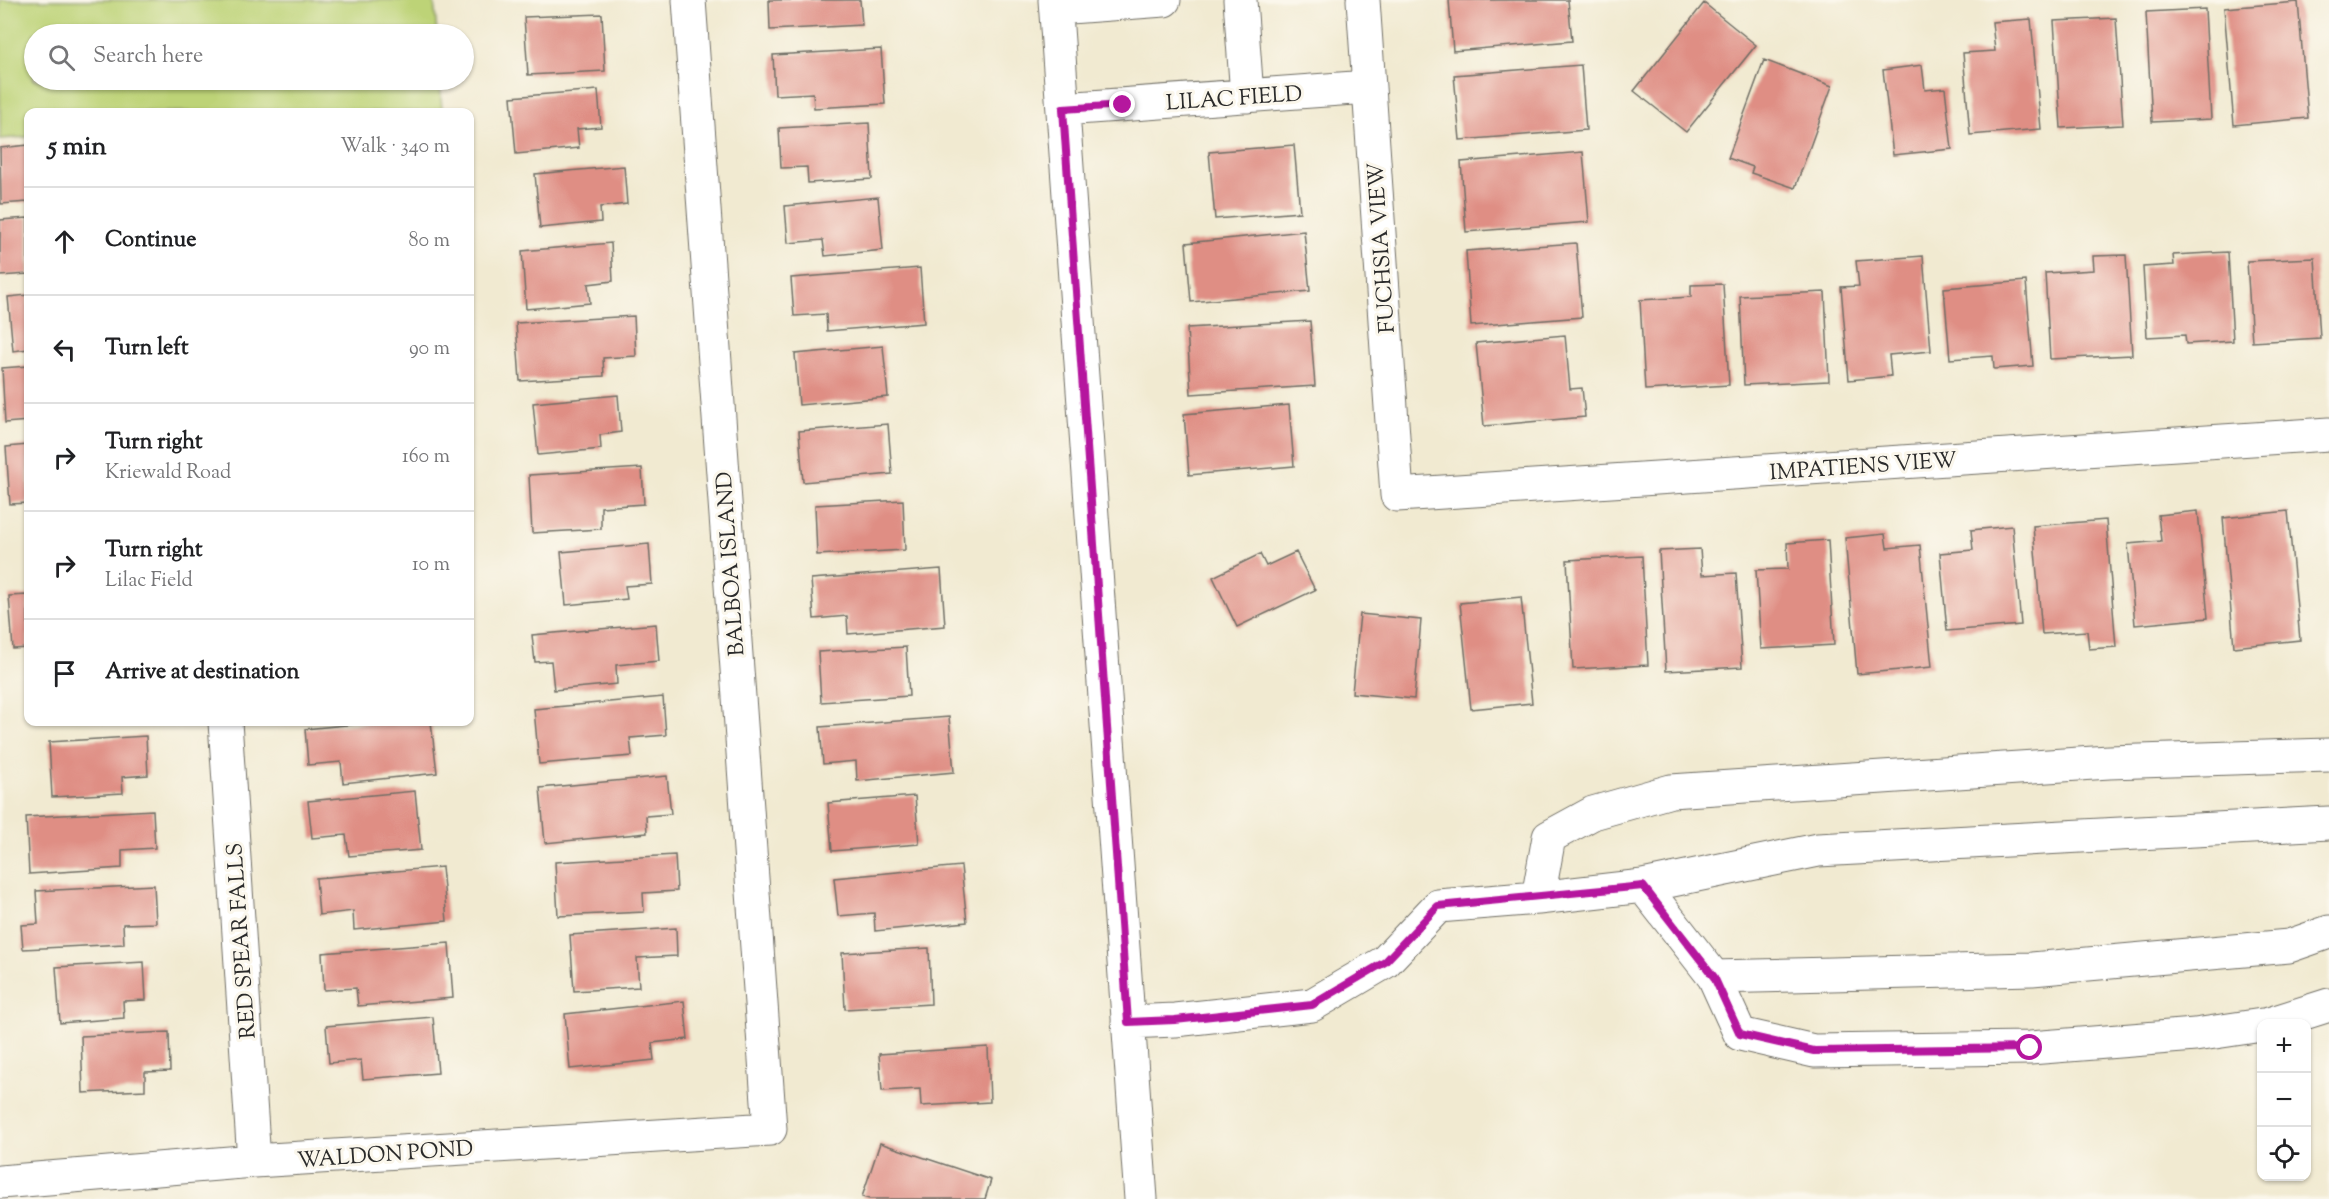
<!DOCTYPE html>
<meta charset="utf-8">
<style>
body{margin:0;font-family:"Sorts Mill Goudy",serif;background:#f6f6f6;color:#202124}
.controls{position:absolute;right:18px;bottom:18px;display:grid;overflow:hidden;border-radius:12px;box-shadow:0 2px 4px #0004}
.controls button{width:54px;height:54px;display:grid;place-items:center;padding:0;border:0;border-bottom:2px solid #e0e0e0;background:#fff;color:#202124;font:30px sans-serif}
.stop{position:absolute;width:18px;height:18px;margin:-14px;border:4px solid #b5179e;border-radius:50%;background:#fff}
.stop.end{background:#b5179e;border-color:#fff;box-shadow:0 2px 6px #0008}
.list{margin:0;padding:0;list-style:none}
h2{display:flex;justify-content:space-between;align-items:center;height:78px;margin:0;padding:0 24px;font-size:26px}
h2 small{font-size:20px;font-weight:400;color:#757577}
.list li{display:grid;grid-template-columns:39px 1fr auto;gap:18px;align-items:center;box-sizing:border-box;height:108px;padding:0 24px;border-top:2px solid #e0e0e0}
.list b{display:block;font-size:22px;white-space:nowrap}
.list p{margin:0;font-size:20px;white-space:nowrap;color:#757577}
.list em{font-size:20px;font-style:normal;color:#757577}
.icon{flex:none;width:33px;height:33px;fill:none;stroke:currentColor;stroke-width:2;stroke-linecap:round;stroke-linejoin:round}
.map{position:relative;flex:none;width:2329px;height:1199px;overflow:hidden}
.search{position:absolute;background:#fff;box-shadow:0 2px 4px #0004;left:24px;top:24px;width:450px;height:66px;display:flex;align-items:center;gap:15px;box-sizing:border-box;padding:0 21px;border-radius:33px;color:#757577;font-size:22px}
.panel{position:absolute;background:#fff;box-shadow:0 2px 4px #0004;left:24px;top:108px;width:450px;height:618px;border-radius:12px}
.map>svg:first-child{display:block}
.green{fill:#bdd377;stroke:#747f51;stroke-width:1.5}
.building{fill:#df8e84}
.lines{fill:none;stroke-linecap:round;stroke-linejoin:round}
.minor-casing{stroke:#706e65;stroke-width:35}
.minor{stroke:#fff;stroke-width:33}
.route{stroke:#b5179e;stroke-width:8}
.labels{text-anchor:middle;stroke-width:6;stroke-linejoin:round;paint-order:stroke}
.street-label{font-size:22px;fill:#2b2b2b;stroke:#fbf7ec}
</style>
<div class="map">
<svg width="2329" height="1199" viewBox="0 0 2329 1199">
<rect width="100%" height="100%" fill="#fbf7ec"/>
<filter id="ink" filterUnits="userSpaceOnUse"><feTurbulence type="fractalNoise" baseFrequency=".0167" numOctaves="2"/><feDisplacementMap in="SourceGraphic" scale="12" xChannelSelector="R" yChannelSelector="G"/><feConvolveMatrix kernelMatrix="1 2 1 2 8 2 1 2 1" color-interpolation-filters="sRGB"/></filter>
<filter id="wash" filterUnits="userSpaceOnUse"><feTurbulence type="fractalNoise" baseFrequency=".008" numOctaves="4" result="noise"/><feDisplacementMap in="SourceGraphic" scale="24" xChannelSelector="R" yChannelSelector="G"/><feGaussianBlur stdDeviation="1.35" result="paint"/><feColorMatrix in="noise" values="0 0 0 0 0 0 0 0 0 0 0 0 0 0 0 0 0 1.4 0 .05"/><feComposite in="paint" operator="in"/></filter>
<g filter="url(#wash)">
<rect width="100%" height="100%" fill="#f1ead1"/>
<path class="green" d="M0,0h434l3,34h-403v46h406l2,32h-414v25l-28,2z"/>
<g id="blocks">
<path class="building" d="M769,0h91l2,25 -92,5z
M1449,0h119l4,41 -119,10z
M2298,2l10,116 -74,7 -10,-117z
M1704,3l52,42 -70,87 -52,-41z
M2205,9l6,110 -59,3 -6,-110z
M602,14l3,57 -77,4 -4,-58z
M2116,18l7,107 -62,3 -7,-107z
M2031,19l10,110 -71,6 -7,-82 32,-2 -3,-29z
M881,49l4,55 -71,4 -1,-15 -38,2 -2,-40z
M1764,60l68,26 -37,102 -44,-15 2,-6 -25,-9z
M1581,65l5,65 -126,10 -6,-65z
M1922,65l3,25 20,-2 7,61 -59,6 -10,-85z
M598,90l3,37 -24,2 2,19 -63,6 -5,-57z
M869,123l3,56 -64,4 -1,-16 -26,1 -2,-40z
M28,145v57l-27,2 -1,-56z
M1294,145l6,67 -85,7 -6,-67z
M1583,152l6,70 -123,10 -5,-70z
M624,166l3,38 -27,3 1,15 -61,6 -5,-54z
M878,197l5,53 -58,6 -2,-16 -35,3 -3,-37z
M28,218v56l-28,2v-56z
M1304,231l6,60 -119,11 -5,-59z
M611,243l2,38 -25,3 2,19 -64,6 -4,-58z
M1576,243l6,74 -111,9 -5,-75z
M2228,252l5,89 -47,3 -1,-9 -38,2 -4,-70 31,-2 -1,-10z
M2126,255l6,100 -82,4 -5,-86 49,-3 -1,-14z
M1923,256l8,95 -42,4 2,21 -42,4 -8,-93 18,-1 -3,-25z
M2315,258l5,80 -68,4 -5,-81z
M920,268l4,55 -97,8 -1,-17 -32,2 -3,-38z
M2026,281l7,85 -39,3 -1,-13 -43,3 -6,-71z
M1723,284l6,101 -84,5 -5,-90 51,-3v-12z
M1825,292l4,89 -85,4 -4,-89z
M28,295v54l-15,2 -5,-54z
M634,316l2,40 -33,2 1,18 -84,5 -4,-58z
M1310,321l5,65 -124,8 -4,-66z
M1565,335l5,54 12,-1 3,29 -101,9 -8,-83z
M883,346l5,51 -89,8 -4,-51z
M28,366v55l-23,2 -3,-55z
M618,395l3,37 -21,3 1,14 -63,6 -5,-52z
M1289,405l5,61 -105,9 -5,-61z
M888,424l4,50 -89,8 -4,-51z
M28,445v58l-18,1 -4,-57z
M642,468l2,36 -43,3v22l-69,4 -3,-58z
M903,500l2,50 -88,5 -2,-50z
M2198,511l10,107 -73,7 -7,-81 33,-3 -3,-26z
M2288,511l12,129 -66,7 -11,-129z
M2106,520l10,127 -27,2 -2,-18 -45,3 -9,-108z
M2012,526l9,99 -74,6 -7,-78 33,-3 -2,-20z
M1885,534l2,14 33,-3 12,122 -75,7 -12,-136z
M1828,540l6,105 -73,4 -5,-79 32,-1 -1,-26z
M649,544l3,40 -27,2 2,13 -61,6 -5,-53z
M1700,549l2,26 34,-2 6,94 -76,4 -7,-120z
M1296,552l19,38 -78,37 -24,-50 47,-23 6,12z
M1642,556l6,109 -75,4 -6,-109z
M941,569l4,57 -97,8 -1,-18 -33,3 -3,-40z
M28,595v53l-15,1 -4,-53z
M1521,597l11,106 -61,6 -11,-106z
M1360,614l61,6 -7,79 -62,-6z
M656,624l3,37 -43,4 1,19 -63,6 -3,-29 -16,1 -3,-27z
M906,647l3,49 -88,6 -3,-50z
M663,697l3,38 -36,3 2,18 -93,8 -5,-55z
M949,717l5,55 -97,9 -1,-20 -33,3 -3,-37z
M377,722h54l6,51 -94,10 -2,-21 -33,3 -3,-36z
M146,736l2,39 -26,2 1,16 -71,4 -3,-55z
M667,776l4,38 -25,2 1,17 -102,10 -5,-55z
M415,791l6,59 -72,6 -3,-21 -34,3 -4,-37z
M915,796l4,48 -87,7 -4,-48z
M153,810l2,38 -33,2v18l-93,6 -3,-57z
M675,855l2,36 -34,2 1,19 -86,4 -3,-54z
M961,866l6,56 -92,9 -1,-18 -36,3 -4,-38z
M442,867l5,54 -93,9 -1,-19 -34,4 -3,-37z
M154,885l2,38 -33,1 1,20 -101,5 -2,-24 17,-1 -2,-33z
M676,928l1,28 -40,2 2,29 -65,4 -4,-56z
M449,943l4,55 -95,8 -2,-18 -32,2 -2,-37z
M929,948l2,56 -86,5 -3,-56z
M144,962l2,38 -23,1 1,17 -64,5 -4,-56z
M684,1001l4,38 -36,4 2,17 -84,9 -5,-55z
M433,1017l5,56 -75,6 -2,-19 -32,3 -3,-37z
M169,1032l1,39 -25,1v18l-62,3 -2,-57z
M988,1047l2,55 -69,4 -1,-17 -38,2 -3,-37z
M880,1143l111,37 -6,19h-116l-7,-2z"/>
</g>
</g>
<g filter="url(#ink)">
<use href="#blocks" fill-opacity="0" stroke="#706e65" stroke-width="1.5"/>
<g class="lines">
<defs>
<path id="minor" d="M1055,0l86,1199
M1240,0l7,96
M1363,0l34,495 932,-61
M1056,8l108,-8
M1063,109l305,-22
M225,722l29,439
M1643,886l175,-36 511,-27
M1538,898l105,-12 71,91 26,57 74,17 216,-3 165,-13 67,-10
M1714,977l318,-8 257,-23 40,-14
M1128,1022l47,-2 137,-15 73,-43 53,-56 100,-8 11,-61 44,-24 78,-22 438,-29 220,-7
M2269,1024l60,-19
M0,1182l254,-21 516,-32 -81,-1129"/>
</defs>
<use href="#minor" class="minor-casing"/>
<use href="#minor" class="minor"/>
</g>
</g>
<g class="lines" filter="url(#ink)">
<path class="route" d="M1123,105l-60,4 65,913 47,-2 137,-15 73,-43 53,-56 205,-20 71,91 26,57 74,17 216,-3"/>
</g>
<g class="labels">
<g class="street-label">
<text transform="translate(1234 97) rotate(-4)" y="8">LILAC FIELD</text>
<text transform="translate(1380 248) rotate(-94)" y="8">FUCHSIA VIEW</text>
<text transform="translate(1863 465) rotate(-4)" y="8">IMPATIENS VIEW</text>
<text transform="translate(729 564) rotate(-94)" y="8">BALBOA ISLAND</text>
<text transform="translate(240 941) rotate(-94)" y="8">RED SPEAR FALLS</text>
<text transform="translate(385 1153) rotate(-4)" y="8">WALDON POND</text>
</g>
</g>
</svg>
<div class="controls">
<button>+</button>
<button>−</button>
<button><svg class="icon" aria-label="locate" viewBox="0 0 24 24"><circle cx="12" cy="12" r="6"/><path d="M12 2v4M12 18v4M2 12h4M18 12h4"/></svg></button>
</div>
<div class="stop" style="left:2030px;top:1048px"></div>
<div class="stop end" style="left:1123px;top:105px"></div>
<div class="search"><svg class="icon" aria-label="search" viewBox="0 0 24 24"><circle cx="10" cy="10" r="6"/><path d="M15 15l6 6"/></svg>Search here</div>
<section class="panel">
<h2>5 min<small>Walk · 340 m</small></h2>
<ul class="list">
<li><svg class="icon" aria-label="ahead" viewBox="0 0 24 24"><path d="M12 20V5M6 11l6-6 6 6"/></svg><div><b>Continue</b></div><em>80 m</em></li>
<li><svg class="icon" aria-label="left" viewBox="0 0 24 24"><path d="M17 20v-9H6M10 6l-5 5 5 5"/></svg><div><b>Turn left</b></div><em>90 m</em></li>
<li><svg class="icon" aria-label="right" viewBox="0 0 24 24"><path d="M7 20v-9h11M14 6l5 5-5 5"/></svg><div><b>Turn right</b><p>Kriewald Road</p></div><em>160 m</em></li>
<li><svg class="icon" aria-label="right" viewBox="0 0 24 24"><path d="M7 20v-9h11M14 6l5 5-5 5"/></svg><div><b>Turn right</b><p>Lilac Field</p></div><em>10 m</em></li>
<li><svg class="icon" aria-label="arrive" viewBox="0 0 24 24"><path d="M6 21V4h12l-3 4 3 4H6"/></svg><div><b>Arrive at destination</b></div></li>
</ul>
</section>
</div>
